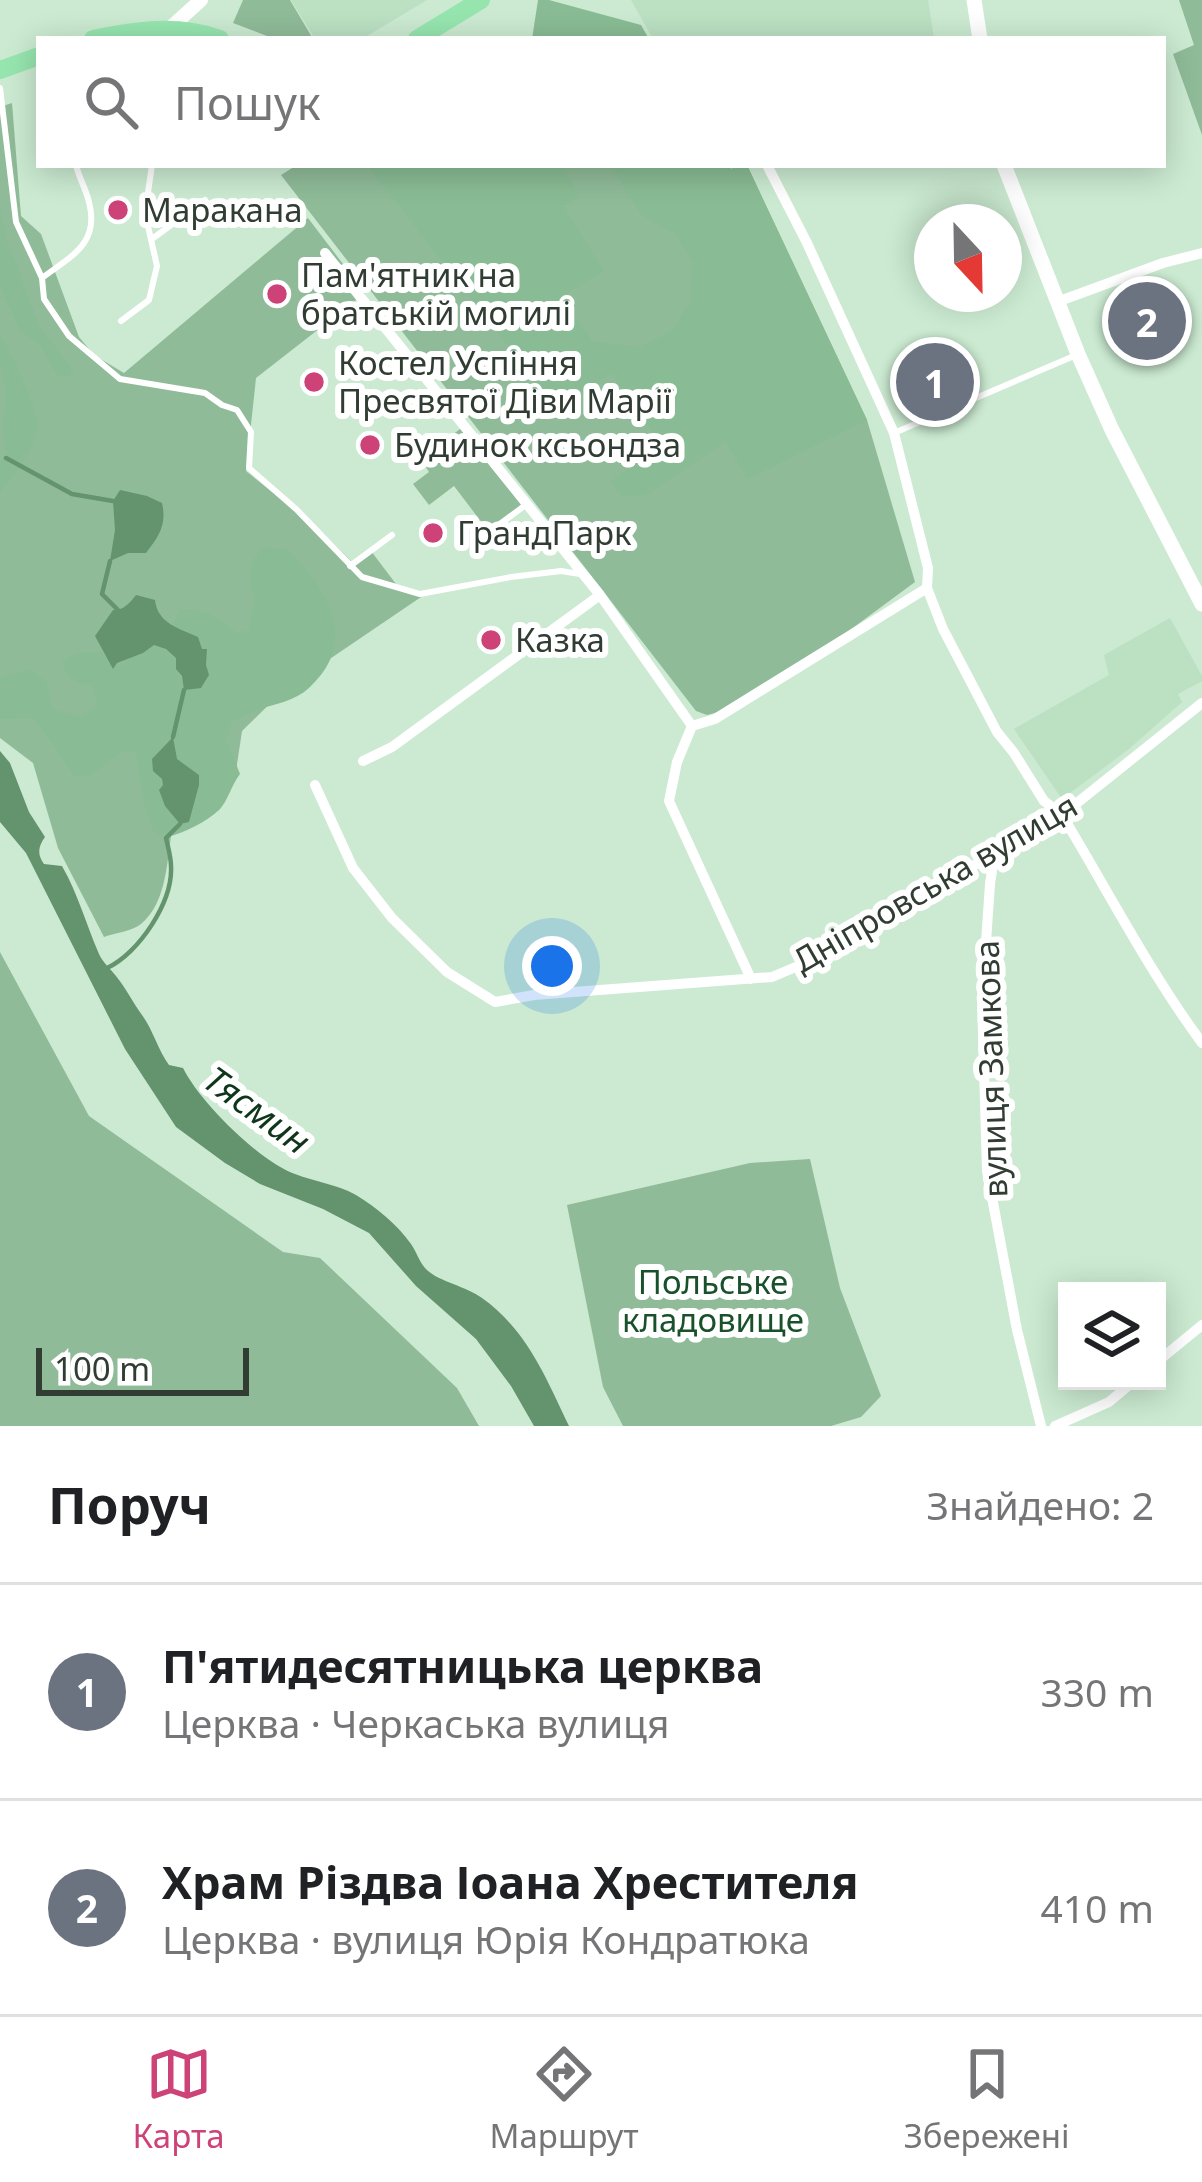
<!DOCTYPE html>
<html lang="uk">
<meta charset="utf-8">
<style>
body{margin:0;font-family:"Noto Sans",sans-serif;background:#f2f2f2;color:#202124}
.controls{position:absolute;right:36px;bottom:36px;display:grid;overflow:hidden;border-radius:0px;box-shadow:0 6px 30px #0003}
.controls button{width:108px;height:108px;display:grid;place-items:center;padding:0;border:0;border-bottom:3px solid #e0e0e0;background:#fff;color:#202124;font:60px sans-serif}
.compass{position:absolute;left:914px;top:204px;width:108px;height:108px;border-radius:50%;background:#fff;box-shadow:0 6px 30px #0003;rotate:158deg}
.scale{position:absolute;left:36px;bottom:30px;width:213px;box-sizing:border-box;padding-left:12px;border:6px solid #313d33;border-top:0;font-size:33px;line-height:42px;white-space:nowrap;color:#313d33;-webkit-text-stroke:9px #fff;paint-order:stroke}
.you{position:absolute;left:552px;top:966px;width:42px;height:42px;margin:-30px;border:9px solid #fff;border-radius:50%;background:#1a73e8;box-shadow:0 0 0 18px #1a73e833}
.badge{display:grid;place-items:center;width:78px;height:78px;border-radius:50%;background:#cd4277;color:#fff;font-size:39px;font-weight:700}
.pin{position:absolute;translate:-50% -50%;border:6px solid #fff;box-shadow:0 3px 12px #0006}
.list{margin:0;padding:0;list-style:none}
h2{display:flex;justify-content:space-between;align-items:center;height:156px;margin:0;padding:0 48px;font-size:51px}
h2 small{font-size:39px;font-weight:400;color:#757577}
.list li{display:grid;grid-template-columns:78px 1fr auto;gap:36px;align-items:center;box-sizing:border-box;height:216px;padding:0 48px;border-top:3px solid #e0e0e0}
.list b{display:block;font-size:45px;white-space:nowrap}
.list p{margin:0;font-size:39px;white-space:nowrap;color:#757577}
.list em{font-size:39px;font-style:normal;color:#757577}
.icon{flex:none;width:66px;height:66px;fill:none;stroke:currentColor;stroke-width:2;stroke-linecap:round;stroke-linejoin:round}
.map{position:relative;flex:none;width:1202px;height:1426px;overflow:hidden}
.search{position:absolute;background:#fff;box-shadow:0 6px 30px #0003;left:36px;right:36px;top:36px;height:132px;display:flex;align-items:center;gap:30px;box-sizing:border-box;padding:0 42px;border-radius:0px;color:#757577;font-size:45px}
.sheet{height:588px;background:#fff}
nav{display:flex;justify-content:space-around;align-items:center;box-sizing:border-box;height:168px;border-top:3px solid #e0e0e0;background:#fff;font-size:33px;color:#757577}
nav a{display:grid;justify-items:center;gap:6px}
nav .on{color:#cd4277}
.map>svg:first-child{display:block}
.built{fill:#bbe0c2}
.green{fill:#8fbb98}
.forest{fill:#89bc94;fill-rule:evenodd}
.water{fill:#63946e}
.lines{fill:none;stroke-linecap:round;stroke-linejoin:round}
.stream{stroke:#63946e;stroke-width:4.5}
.service{stroke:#fff;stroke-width:6}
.minor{stroke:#fff;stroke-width:10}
.tertiary{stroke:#fff;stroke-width:14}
.secondary{stroke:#fff;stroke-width:15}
.primary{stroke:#96e5af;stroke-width:18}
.poi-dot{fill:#cd4277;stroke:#fff;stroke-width:4.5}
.labels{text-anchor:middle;stroke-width:12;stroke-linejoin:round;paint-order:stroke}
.poi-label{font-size:33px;fill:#313d33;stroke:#fff;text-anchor:start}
.street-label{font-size:33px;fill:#313d33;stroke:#fff}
.park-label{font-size:33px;fill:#18512a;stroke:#fff}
.water-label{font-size:36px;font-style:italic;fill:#0f361b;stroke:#fff}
</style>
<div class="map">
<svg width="1202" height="1426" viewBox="0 0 1202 1426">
<rect width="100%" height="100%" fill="#cbead1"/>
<path class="built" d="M291,0h136l-65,39h-47z
M631,0h297l6,39h-281z
M1170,618l32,58v5l-24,13 4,8 -53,47 -67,50 -48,-70 95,-54 -5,-20z"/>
<path class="green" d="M243,0h47l23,39h-38l-42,-16z
M1179,0h23v135l-29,-81 21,-9z
M12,103l9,113 20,18 38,103 15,18 30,18 184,-155 57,75 -109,85 -10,93 76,61 31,31 18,-12 25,33 31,9 -143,97 -42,41 -6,40 -17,39 -47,20c-5,29 -5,73 -31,94 -9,7 -26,9 -37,13l-46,-89 -25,-85 -33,-25v-631z
M297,165h431l3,4 8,-4h8l120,255 48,162 -80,59 -117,71 -11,3 -11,-4 -415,-536z
M464,426l63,78 -38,28 -35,-46 -25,19 -16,-21 16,-12 -8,-13z
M0,952l89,164 194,136 37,6 137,130 22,38h-479z
M810,1159l30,129 41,108 -20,21 -30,9h-208l-20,-39 -36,-182 183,-42z"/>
<path class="forest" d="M538,0h11l92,25 8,14h-117z
M367,165h194l19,31 -16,10 40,65 -42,25 30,45 47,6 33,-16 19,-31 1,-39 -17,-27 -34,-19 -30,-50h117l3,4 8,-4h8l120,255 -120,59 -21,-37 -80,53 -24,1 -12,-14 52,-37 -51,-72 -53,37z
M0,210l7,30 32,85 35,47 -10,6 -9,-5 -14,-27 -21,-15 -20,-45z
M0,333c12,22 35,66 37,91 1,23 -24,52 -37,69v-31l6,-5 -3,-29 3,-38 -6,-25z
M263,547l24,2c40,40 74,91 22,139 -14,13 -34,16 -52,22 -8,3 -17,8 -25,12l-6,17 14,35c-8,10 -12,26 -20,35 -14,14 -36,23 -54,29l-13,-7 -9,-26 -8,-52 -13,-2 -35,26 -15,-2 -18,-28 -22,-29 -33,1v-42l31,-8 17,14 4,26 30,8 16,-12 -7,-19c-18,-3 -26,-7 -28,-26l17,-8h22l11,16 40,-23 13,4 10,9v11l8,15 25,-9 -3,-10 2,-16h-6l-4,-12 -26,-11 8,-16c25,-2 38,6 56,23l13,-3c1,-8 3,-15 4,-22 2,-27 -12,-37 10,-61zM170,739l7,21 22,15 -6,39 -13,10 -28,-65z"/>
<path class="water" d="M120,490l27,6 15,7c5,22 -3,33 -16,50h-18l-18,8 5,-31 -2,-29z
M136,595l19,5c2,23 25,29 43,37l4,12h5l-1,16 3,10 -8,13 -17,2 -2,-14 -6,-7v-11l-10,-9 -12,-4 -11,8 -26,10 -4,6 -18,-33 18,-26c10,1 17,-7 23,-15z
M173,737l4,22 22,16v10l-10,37 -9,2 -15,-18 -6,-16 4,-5 -1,-6 -9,-8 -1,-12z
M0,751l10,12 19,49 16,25c-7,10 -8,17 -1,27l18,2c16,28 24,58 37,88 4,9 11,14 17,22 10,12 17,27 26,39 11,15 16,35 27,50l14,3c16,33 77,94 112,106 20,8 42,10 61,21 21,13 41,29 55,49 5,7 8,17 14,24 11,13 41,18 57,30 45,32 64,80 87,128h-35l-23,-40 -35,-47 -60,-53 -47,-53 -46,-24 -63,-25 -35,-21 -49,-36 -51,-78 -99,-196 -26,-31z"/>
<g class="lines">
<path class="stream" d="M6,458l66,36 41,7
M110,561l-8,33 16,16
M173,737l11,-47
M107,968c32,-15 66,-66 64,-102 0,-9 -3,-19 -5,-28l14,-14"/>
<path class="service" d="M0,88l16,134 26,56 2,21 25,37 51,43 85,14 17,12 15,5 14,22 -2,36 47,41 66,68 58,17 91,-17 50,-6 19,3
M152,239l53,-39
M42,278c29,-22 58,-34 47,-76 -3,-13 -10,-24 -13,-37
M121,321l28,-21 8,-34 -12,-53 7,-48
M894,433l180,-77
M477,541l50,-37
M350,566l42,-31"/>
<path class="minor" d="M767,165l40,78 87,190 34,135 -1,20 16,41 54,103 17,21 30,48 18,14c46,76 87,156 140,228
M325,253l275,342 92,131
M1057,302l106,-39 39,-10
M363,761l29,-14 208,-152
M315,785l38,83 39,50 55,54 48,30 39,-7 238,-18 26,-11 264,-151 140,-112
M995,851l-5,33 -8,116 5,171 30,159 24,96
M751,979l-82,-178 8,-39 15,-36 23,-7 212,-131
M1157,1362l45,-37
M1055,1426l54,-24 25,-21"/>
<path class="tertiary" d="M169,29l32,-29"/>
<path class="secondary" d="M974,0l6,39
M1004,165l74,189 34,76 90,174"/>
<path class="primary" d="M93,39c43,-9 85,-15 127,0
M417,39l64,-39
M0,70l39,-14"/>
</g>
<g class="poi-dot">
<circle cx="118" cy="210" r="12"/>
<circle cx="277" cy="294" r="12"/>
<circle cx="314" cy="382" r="12"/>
<circle cx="370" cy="445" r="12"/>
<circle cx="433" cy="533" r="12"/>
<circle cx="491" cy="640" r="12"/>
</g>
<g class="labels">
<g class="poi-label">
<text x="142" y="222">Маракана</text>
<text x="301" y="287">Пам'ятник на<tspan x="301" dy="38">братській могилі</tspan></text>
<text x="338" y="375">Костел Успіння<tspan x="338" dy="38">Пресвятої Діви Марії</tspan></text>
<text x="394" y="457">Будинок ксьондза</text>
<text x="457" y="545">ГрандПарк</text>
<text x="515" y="652">Казка</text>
</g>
<g class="street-label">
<text transform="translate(935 883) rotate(-30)" y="12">Дніпровська вулиця</text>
<text transform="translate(991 1069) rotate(-92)" y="12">вулиця Замкова</text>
</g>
<g class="park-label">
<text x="713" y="1294">Польське<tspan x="713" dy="38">кладовище</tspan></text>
</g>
<g class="water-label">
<text transform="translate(257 1110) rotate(36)" y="13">Тясмин</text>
</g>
</g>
</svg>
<div class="controls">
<button><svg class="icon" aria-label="layers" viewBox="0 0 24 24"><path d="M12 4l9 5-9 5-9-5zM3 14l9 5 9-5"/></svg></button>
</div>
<svg class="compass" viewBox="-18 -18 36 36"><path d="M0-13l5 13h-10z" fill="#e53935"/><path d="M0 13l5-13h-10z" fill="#757577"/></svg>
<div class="scale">100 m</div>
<div class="you"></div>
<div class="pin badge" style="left:935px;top:382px;background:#6b7280">1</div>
<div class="pin badge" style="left:1147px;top:321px;background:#6b7280">2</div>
<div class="search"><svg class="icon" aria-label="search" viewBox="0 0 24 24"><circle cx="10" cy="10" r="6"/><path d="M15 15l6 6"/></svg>Пошук</div>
</div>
<section class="sheet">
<h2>Поруч<small>Знайдено: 2</small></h2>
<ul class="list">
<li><span class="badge" style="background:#6b7280">1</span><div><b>П'ятидесятницька церква</b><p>Церква · Черкаська вулиця</p></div><em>330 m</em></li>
<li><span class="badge" style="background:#6b7280">2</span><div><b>Храм Різдва Іоана Хрестителя</b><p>Церква · вулиця Юрія Кондратюка</p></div><em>410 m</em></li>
</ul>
</section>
<nav>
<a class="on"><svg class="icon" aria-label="map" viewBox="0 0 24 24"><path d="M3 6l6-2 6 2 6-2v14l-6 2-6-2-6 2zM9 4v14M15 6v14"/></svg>Карта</a>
<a><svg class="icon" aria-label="directions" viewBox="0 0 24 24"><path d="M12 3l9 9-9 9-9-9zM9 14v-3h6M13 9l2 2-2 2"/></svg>Маршрут</a>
<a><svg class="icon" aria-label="saved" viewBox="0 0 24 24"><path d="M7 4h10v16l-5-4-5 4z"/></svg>Збережені</a>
</nav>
